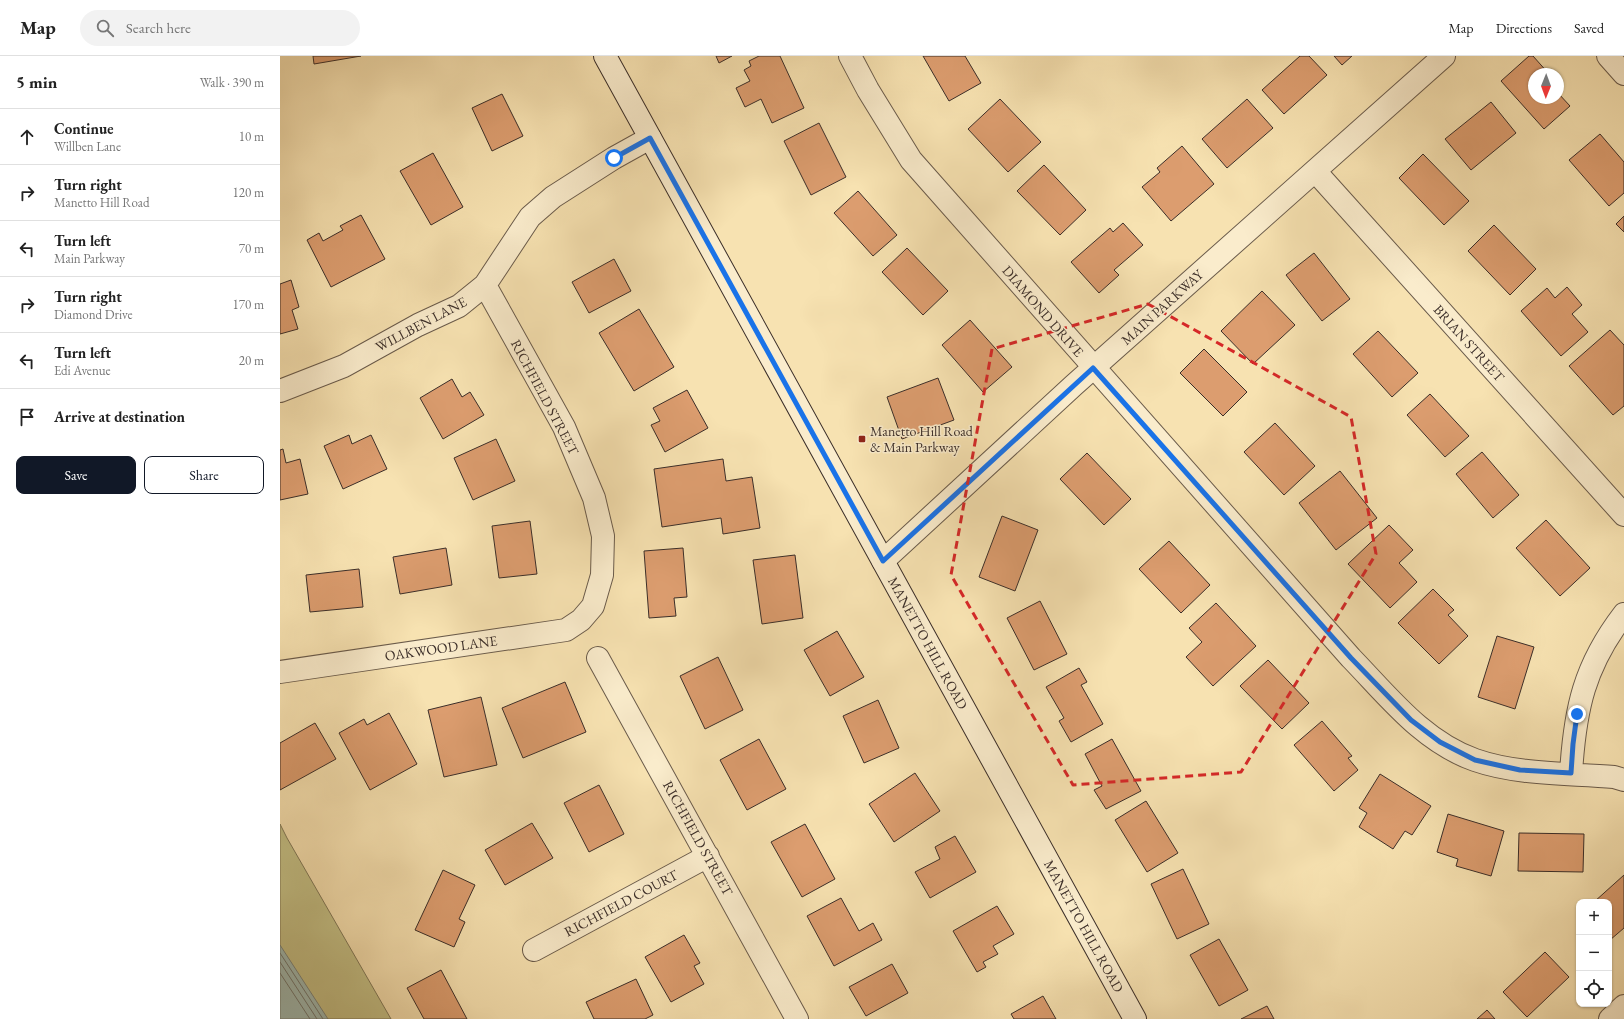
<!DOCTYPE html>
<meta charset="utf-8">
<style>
body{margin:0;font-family:"EB Garamond",serif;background:#f2f2f2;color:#222}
.controls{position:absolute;right:12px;bottom:12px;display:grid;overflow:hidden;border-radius:8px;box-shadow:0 1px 3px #0004}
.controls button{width:36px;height:36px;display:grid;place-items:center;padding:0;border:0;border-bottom:1px solid #e0e0e0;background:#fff;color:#222;font:20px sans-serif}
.compass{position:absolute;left:1248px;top:12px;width:36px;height:36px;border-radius:50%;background:#fff;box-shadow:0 1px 3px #0004;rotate:181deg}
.stop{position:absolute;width:12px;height:12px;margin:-9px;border:3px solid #1a73e8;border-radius:50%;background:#fff}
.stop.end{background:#1a73e8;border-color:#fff;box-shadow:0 1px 4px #0008}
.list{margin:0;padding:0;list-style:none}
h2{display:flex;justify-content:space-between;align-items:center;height:52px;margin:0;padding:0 16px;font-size:17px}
h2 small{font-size:13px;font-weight:400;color:#767676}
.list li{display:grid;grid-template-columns:26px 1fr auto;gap:12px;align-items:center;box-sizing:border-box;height:56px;padding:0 16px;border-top:1px solid #e0e0e0}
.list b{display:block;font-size:15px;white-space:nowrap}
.list p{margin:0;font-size:13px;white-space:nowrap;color:#767676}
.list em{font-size:13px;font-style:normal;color:#767676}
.actions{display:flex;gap:8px;padding:12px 16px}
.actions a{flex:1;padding:9px 0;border:1px solid #111827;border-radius:8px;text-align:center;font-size:14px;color:#111827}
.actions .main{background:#111827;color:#fff}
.icon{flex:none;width:22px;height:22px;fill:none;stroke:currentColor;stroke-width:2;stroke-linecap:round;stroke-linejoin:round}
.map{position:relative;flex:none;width:1344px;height:963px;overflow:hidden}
header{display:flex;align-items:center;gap:24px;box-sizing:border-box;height:56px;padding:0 20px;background:#fff;border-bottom:1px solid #e0e0e0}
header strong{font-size:19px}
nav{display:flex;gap:22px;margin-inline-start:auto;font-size:14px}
.search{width:280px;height:36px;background:#f2f2f2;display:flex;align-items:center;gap:10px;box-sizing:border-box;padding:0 14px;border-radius:22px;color:#767676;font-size:15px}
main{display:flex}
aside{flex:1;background:#fff}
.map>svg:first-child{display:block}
.green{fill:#c4c187;stroke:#807858}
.water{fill:#9fbcb5;stroke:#77837d}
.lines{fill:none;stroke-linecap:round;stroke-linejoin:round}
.shore{stroke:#6d756f;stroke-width:1}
.building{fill:#dc9d6f;stroke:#3b2e29}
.minor-casing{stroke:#6a5b4b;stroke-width:24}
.secondary-casing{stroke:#3b2e29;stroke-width:24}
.minor{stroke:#faeccc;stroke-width:22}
.secondary{stroke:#faeccc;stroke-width:22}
.route{stroke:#1a73e8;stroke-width:5}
.marked{fill:none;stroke:#d62828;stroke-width:3;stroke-dasharray:8 5;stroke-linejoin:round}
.poi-dot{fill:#8f2418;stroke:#faeccc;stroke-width:1.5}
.labels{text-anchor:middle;stroke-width:3;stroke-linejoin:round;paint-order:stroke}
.street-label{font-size:14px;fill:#3b2e29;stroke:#faeccc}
.poi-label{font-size:14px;fill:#3b2e29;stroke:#faeccc;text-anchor:start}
</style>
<header>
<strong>Map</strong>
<div class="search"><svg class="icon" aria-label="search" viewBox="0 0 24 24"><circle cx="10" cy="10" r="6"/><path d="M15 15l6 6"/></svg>Search here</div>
<nav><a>Map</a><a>Directions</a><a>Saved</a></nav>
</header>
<main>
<aside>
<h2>5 min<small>Walk · 390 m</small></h2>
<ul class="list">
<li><svg class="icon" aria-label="ahead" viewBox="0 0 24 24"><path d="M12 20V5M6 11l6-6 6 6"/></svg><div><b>Continue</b><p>Willben Lane</p></div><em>10 m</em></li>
<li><svg class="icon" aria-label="right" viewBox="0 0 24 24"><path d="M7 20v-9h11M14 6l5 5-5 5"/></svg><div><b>Turn right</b><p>Manetto Hill Road</p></div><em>120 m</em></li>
<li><svg class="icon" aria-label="left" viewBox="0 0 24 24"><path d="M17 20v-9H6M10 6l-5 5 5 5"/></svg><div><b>Turn left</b><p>Main Parkway</p></div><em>70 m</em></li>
<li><svg class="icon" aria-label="right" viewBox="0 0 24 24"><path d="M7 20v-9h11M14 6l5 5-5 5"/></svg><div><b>Turn right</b><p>Diamond Drive</p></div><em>170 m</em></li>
<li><svg class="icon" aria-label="left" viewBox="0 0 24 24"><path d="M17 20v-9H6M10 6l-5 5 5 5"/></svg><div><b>Turn left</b><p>Edi Avenue</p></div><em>20 m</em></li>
<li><svg class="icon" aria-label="arrive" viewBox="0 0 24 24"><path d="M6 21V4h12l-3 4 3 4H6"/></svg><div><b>Arrive at destination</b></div></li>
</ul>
<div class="actions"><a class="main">Save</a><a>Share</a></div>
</aside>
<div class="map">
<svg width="1344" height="963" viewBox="0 0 1344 963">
<rect width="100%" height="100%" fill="#f7e2b1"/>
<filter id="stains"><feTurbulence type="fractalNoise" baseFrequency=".005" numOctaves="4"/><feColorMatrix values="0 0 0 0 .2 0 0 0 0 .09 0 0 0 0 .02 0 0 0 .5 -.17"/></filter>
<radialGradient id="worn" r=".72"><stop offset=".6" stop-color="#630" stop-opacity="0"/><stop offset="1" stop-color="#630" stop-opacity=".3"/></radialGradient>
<path class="green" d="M0,768l7,14 104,181h-111z"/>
<path class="water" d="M0,889l48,74h-48z"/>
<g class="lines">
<path class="shore" d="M0,897l43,66
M0,906l37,57
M0,917l30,46"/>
</g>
<path class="building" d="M33,0h48l-47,8z
M436,0h16l-13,7z
M479,0h21l24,52 -32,15 -11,-24 -16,8 -9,-19 14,-7 -6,-11 7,-4 -2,-5z
M643,0h42l16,27 -32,18z
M1020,0h9l18,19 -43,39 -22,-24z
M1054,0h18l-10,9z
M1249,0h4l16,18h-15v24h24v-5l12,13 -26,23 -43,-48z
M222,38l21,42 -31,15 -20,-43z
M720,43l41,43 -33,30 -40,-43z
M967,43l26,29 -46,40 -25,-29z
M1211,46l25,31 -45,37 -26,-31z
M539,67l27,54 -35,18 -27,-54z
M1320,78l24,28v31l-15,13 -40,-46z
M902,90l32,38 -43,37 -29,-34 18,-15 -3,-4z
M153,97l30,54 -32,18 -31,-54z
M1143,98l46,47 -25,24 -45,-47z
M764,109l42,45 -26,25 -43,-44z
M578,135l39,44 -24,21 -39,-43z
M81,159l24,44 -54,28 -24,-47 12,-7 4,8 20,-11 -3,-4z
M1344,160v16l-8,-8z
M843,167l20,22 -29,25 5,5 -20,18 -28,-31 39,-34 3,4z
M1214,169l42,44 -26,26 -42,-44z
M627,192l41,43 -25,24 -41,-43z
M1034,197l36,46 -28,22 -36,-46z
M334,203l17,32 -42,22 -17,-31z
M11,224l8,27 -7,3 6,19 -18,5v-50z
M1287,231l15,18 -10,9 16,18 -27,24 -40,-45 26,-23 8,10z
M982,235l33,34 -42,39 -32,-33z
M359,253l35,58 -40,24 -35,-58z
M690,264l42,47 -29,25 -41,-47z
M1330,274l14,15v61l-11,9 -44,-49z
M1098,275l40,42 -26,24 -39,-43z
M924,293l43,43 -24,24 -43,-43z
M658,322l16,42 -52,19 -15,-42z
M172,323l10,18 8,-5 14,23 -41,24 -23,-41z
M407,334l21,38 -43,24 -14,-27 9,-4 -7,-13z
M1150,338l39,42 -24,21 -38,-42z
M995,367l40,43 -31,29 -40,-43z
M69,379l3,9 19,-9 16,34 -44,20 -19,-43z
M216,383l19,42 -42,19 -19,-42z
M3,393l3,14 14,-4 8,35 -28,6v-50z
M1202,396l37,43 -26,23 -37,-44z
M807,397l44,46 -27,26 -44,-46z
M443,403l3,22 26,-4 8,51 -37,6 -2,-16 -59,9 -8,-58z
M1060,415l37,47 -41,32 -37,-47z
M722,460l36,14 -23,61 -36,-14z
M1266,464l44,48 -30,28 -44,-48z
M250,465l7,53 -38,4 -7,-52z
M1109,469l24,25 -14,13 18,19 -27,26 -42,-44z
M889,485l41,44 -29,28 -42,-44z
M166,492l6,37 -52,9 -7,-37z
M403,492l4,49 -13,1 2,18 -27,2 -5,-67z
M515,499l8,63 -41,6 -9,-64z
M79,513l4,38 -53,5 -4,-37z
M1153,533l21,21 -6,5 20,21 -29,28 -41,-41z
M760,545l27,53 -33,16 -27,-52z
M936,547l40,43 -43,40 -27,-29 16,-15 -13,-14z
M557,575l27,46 -34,19 -26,-46z
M1217,580l37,11 -19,62 -37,-12z
M438,601l25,53 -38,19 -25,-53z
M988,604l41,43 -27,26 -42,-43z
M799,612l8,14 -6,3 22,39 -32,18 -12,-21 5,-3 -18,-31z
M285,626l21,50 -63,26 -21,-50z
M201,641l16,68 -53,12 -16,-67z
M598,644l21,48 -35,15 -21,-47z
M109,657l28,51 -47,26 -31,-57 25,-14 3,6z
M1042,665l30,35 -4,2 10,12 -24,21 -40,-46z
M35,667l21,36 -56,31v-47z
M479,683l27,50 -39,21 -27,-50z
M832,683l29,52 -35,18 -12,-19 8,-4 -17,-32z
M635,717l25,38 -46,31 -25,-38z
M1100,718l51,32 -19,29 -7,-4 -12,18 -34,-22 8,-14 -8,-5z
M319,729l25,49 -35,18 -25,-49z
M866,745l32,52 -31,19 -32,-52z
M1168,758l56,17 -13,45 -35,-10 2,-7 -21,-7z
M252,767l21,35 -48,27 -20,-35z
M525,768l30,55 -33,18 -31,-55z
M1239,777l65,1 -1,38 -65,-1z
M675,780l21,36 -46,26 -15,-26 25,-13 -5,-12z
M903,813l26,55 -32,15 -26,-55z
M163,814l32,15 -16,34 6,3 -11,25 -39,-17z
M1344,819v53l-14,12 -1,-38h-15z
M561,842l18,33 14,-8 9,17 -48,26 -27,-50z
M717,850l17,28 -21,12 5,8 -15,8 3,5 -9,5 -24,-41z
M404,879l16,28 -6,3 10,18 -33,18 -26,-45z
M939,883l29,51 -29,16 -29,-51z
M1265,896l24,25 -42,40 -24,-25z
M612,908l16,29 -42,23 -17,-29z
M161,914l26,49h-43l-17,-31z
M356,923l17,36 -8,4h-51l-8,-17z
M763,940l13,23h-42l-3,-5z
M987,950l7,13h-33z
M1207,954l8,9h-18z"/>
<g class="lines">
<defs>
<path id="minor" d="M570,0l18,34 43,70 440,498c37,38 72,84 124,102 43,15 94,13 139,17l10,3
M1328,0l16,18
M1035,115l309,344
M0,335l64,-25 74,-41 41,-19 26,-21 45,-68 23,-20 61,-39 36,-20
M603,505l191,-176 370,-329
M318,602l199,361
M0,616l286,-42 15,-10 12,-14 9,-31 1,-39 -9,-38 -30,-71 -79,-142
M1291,717c4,-64 13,-107 53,-159
M254,894l174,-94
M1330,963l14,-13"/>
<path id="secondary" d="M325,0l530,963"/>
</defs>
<use href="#minor" class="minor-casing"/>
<use href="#secondary" class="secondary-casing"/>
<use href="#minor" class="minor"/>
<use href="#secondary" class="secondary"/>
</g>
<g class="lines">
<path class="route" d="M334,102l36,-20 233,423 210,-193 258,290 60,62 29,22 35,18 45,10 51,3 2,-29 4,-30"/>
</g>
<path class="marked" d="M868,248l203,113 25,137 -135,218 -168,13 -122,-210 41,-226z"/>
<rect class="poi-dot" x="578" y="379" width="8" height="8" rx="2"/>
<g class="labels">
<g class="street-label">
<text transform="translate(882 251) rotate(-42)" y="5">MAIN PARKWAY</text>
<text transform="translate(763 255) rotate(49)" y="5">DIAMOND DRIVE</text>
<text transform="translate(141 268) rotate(-28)" y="5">WILLBEN LANE</text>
<text transform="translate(1189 287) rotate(48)" y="5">BRIAN STREET</text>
<text transform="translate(265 341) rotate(62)" y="5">RICHFIELD STREET</text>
<text transform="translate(648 587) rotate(61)" y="5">MANETTO HILL ROAD</text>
<text transform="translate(161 592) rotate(-8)" y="5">OAKWOOD LANE</text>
<text transform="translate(418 782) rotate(61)" y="5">RICHFIELD STREET</text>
<text transform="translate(341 847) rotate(-28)" y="5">RICHFIELD COURT</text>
<text transform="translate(804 870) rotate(61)" y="5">MANETTO HILL ROAD</text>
</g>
<g class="poi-label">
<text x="590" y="380">Manetto Hill Road<tspan x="590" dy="16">&amp; Main Parkway</tspan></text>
</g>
</g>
<rect width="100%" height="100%" filter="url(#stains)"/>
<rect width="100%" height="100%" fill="url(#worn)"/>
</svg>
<div class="controls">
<button>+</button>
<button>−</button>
<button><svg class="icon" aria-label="locate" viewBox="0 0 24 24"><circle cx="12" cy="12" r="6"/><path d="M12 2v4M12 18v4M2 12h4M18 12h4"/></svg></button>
</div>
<svg class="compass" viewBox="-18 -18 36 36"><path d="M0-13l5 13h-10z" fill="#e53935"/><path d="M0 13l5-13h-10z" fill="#767676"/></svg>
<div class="stop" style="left:334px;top:102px"></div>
<div class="stop end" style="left:1297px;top:658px"></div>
</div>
</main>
